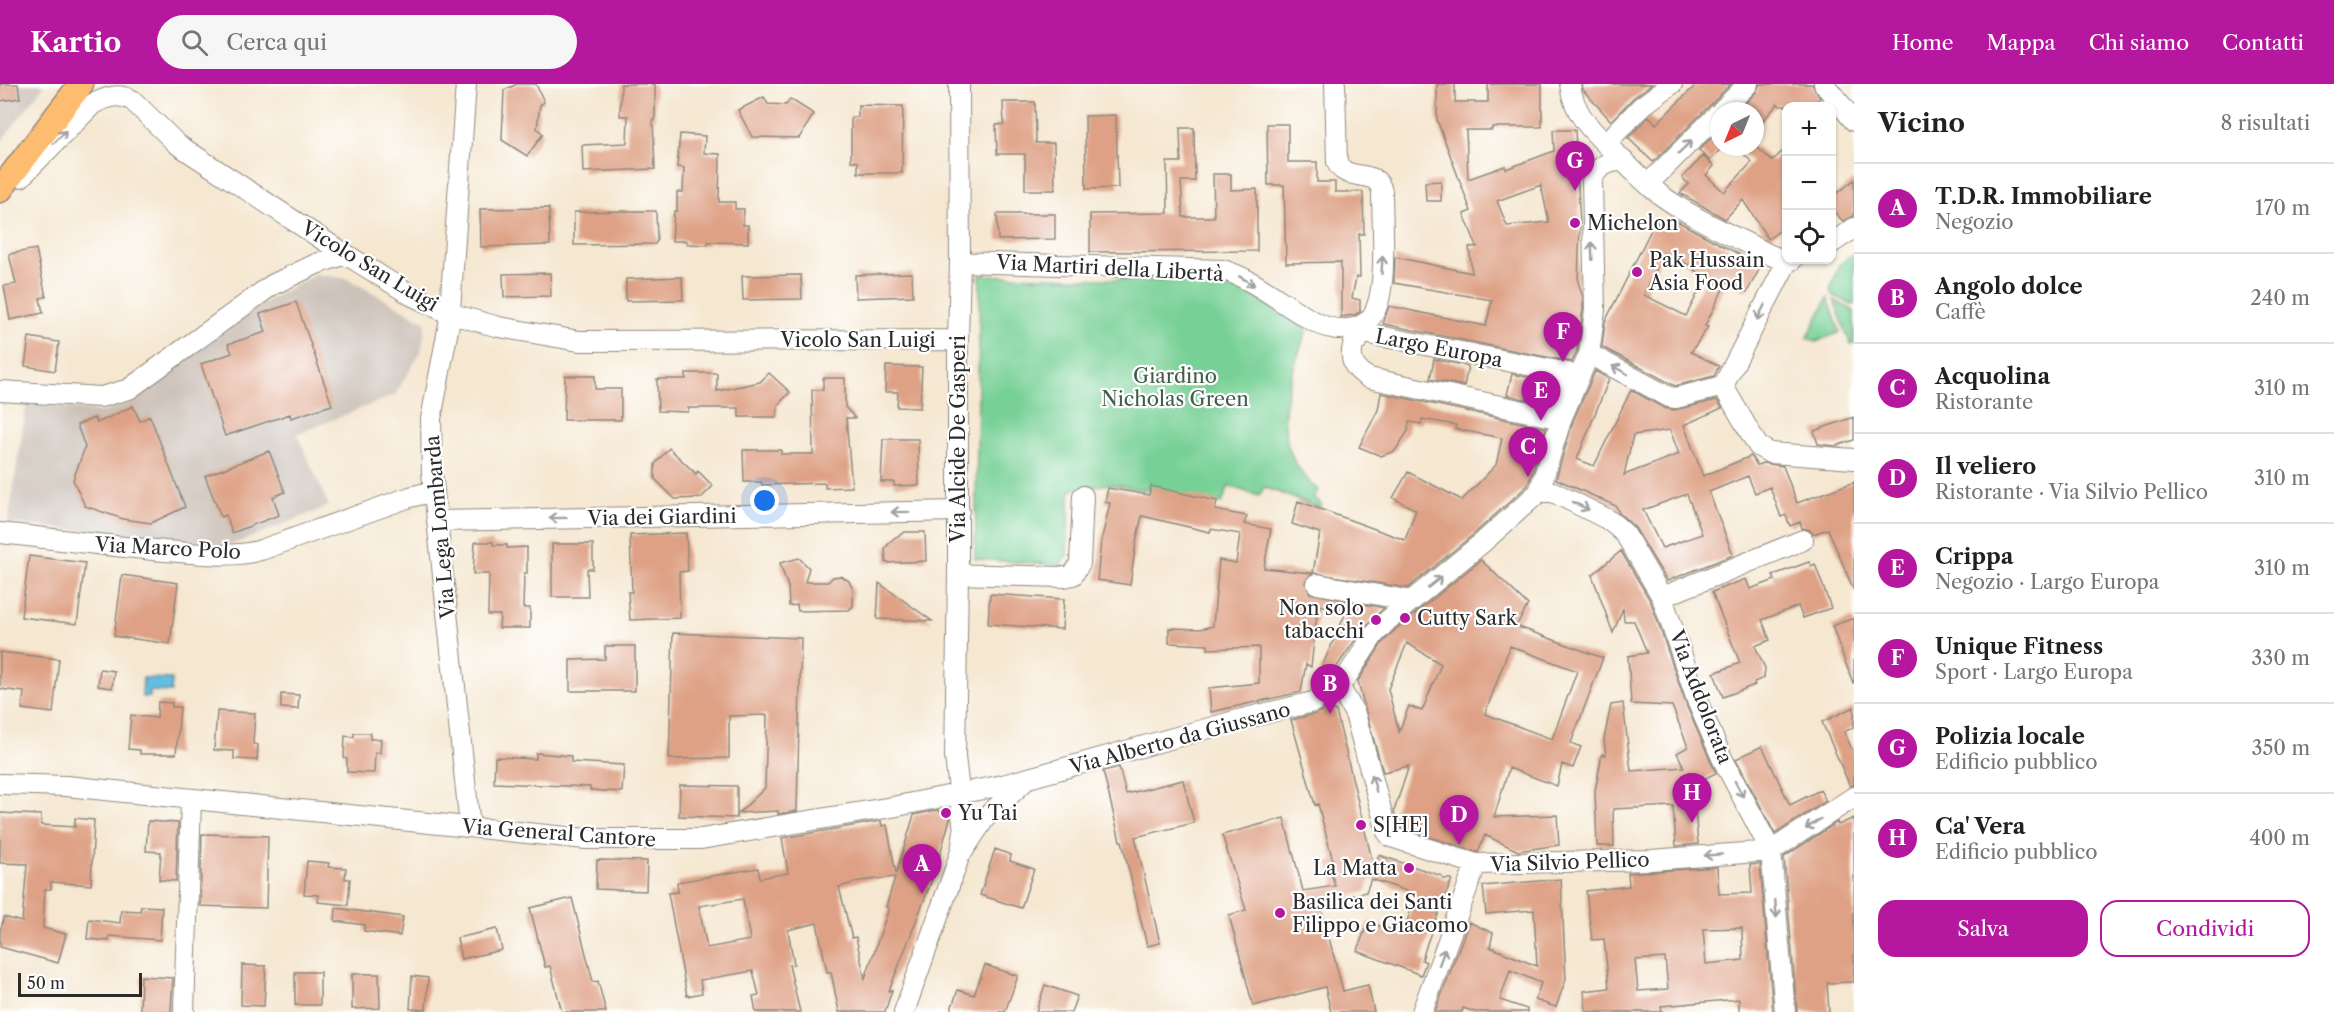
<!DOCTYPE html>
<html lang="it">
<meta charset="utf-8">
<style>
body{margin:0;font-family:"Libre Caslon Text",serif;background:#f6f6f6;color:#202124}
.controls{position:absolute;right:18px;top:18px;display:grid;overflow:hidden;border-radius:12px;box-shadow:0 2px 4px #0004}
.controls button{width:54px;height:54px;display:grid;place-items:center;padding:0;border:0;border-bottom:2px solid #e0e0e0;background:#fff;color:#202124;font:30px sans-serif}
.compass{position:absolute;left:1710px;top:18px;width:54px;height:54px;border-radius:50%;background:#fff;box-shadow:0 2px 4px #0004;rotate:223deg}
.scale{position:absolute;left:18px;bottom:15px;width:124px;box-sizing:border-box;padding-left:6px;border:3px solid #2b2b2b;border-top:0;font-size:16px;line-height:21px;white-space:nowrap;color:#2b2b2b;-webkit-text-stroke:4px #fff;paint-order:stroke}
.you{position:absolute;left:765px;top:417px;width:21px;height:21px;margin:-15px;border:4px solid #fff;border-radius:50%;background:#1a73e8;box-shadow:0 0 0 9px #1a73e833}
.badge{display:grid;place-items:center;width:39px;height:39px;border-radius:50%;background:#b5179e;color:#fff;font-size:20px;font-weight:700}
.pin{position:absolute;translate:-50% -50px;filter:drop-shadow(0 2px 3px #0008)}
.pin::after{content:'';position:absolute;top:32px;width:21px;height:18px;background:inherit;clip-path:polygon(0 0,100% 0,50% 100%)}
.list{margin:0;padding:0;list-style:none}
h2{display:flex;justify-content:space-between;align-items:center;height:78px;margin:0;padding:0 24px;font-size:26px}
h2 small{font-size:20px;font-weight:400;color:#757577}
.list li{display:grid;grid-template-columns:39px 1fr auto;gap:18px;align-items:center;box-sizing:border-box;height:90px;padding:0 24px;border-top:2px solid #e0e0e0}
.list b{display:block;font-size:22px;white-space:nowrap}
.list p{margin:0;font-size:20px;white-space:nowrap;color:#757577}
.list em{font-size:20px;font-style:normal;color:#757577}
.actions{display:flex;gap:12px;padding:18px 24px}
.actions a{flex:1;padding:14px 0;border:2px solid #b5179e;border-radius:18px;text-align:center;font-size:21px;color:#b5179e}
.actions .main{background:#b5179e;color:#fff}
.icon{flex:none;width:33px;height:33px;fill:none;stroke:currentColor;stroke-width:2;stroke-linecap:round;stroke-linejoin:round}
.map{position:relative;flex:none;width:1854px;height:928px;overflow:hidden}
header{display:flex;align-items:center;gap:36px;box-sizing:border-box;height:84px;padding:0 30px;background:#b5179e;color:#fff}
header strong{font-size:28px}
nav{display:flex;gap:33px;margin-inline-start:auto;font-size:21px}
.search{width:420px;height:54px;background:#f6f6f6;display:flex;align-items:center;gap:15px;box-sizing:border-box;padding:0 21px;border-radius:33px;color:#757577;font-size:22px}
main{display:flex}
aside{flex:1;background:#fff}
.map>svg:first-child{display:block}
.industrial{fill:#ccc2b9}
.green{fill:#77d095;stroke:#517e60;stroke-width:1.5}
.water{fill:#63bee1;stroke:#477486;stroke-width:1.5}
.building{fill:#dea185;fill-rule:evenodd}
.lines{fill:none;stroke-linecap:round;stroke-linejoin:round}
.minor-casing{stroke:#90897e;stroke-width:22}
.major-casing{stroke:#90897e;stroke-width:27}
.minor{stroke:#fff;stroke-width:20}
.major{stroke:#febc70;stroke-width:24}
.oneway{stroke:#a0a0a0}
.poi-dot{fill:#b5179e;stroke:#fff;stroke-width:2}
.labels{text-anchor:middle;stroke-width:4.5;stroke-linejoin:round;paint-order:stroke}
.poi-label{font-size:20px;fill:#2b2b2b;stroke:#fff;text-anchor:start}
.street-label{font-size:20px;fill:#2b2b2b;stroke:#fff}
.park-label{font-size:20px;fill:#425d4b;stroke:#fff}
</style>
<header>
<strong>Kartio</strong>
<div class="search"><svg class="icon" aria-label="search" viewBox="0 0 24 24"><circle cx="10" cy="10" r="6"/><path d="M15 15l6 6"/></svg>Cerca qui</div>
<nav><a>Home</a><a>Mappa</a><a>Chi siamo</a><a>Contatti</a></nav>
</header>
<main>
<div class="map">
<svg width="1854" height="928" viewBox="0 0 1854 928">
<rect width="100%" height="100%" fill="#fff"/>
<filter id="ink" filterUnits="userSpaceOnUse"><feTurbulence type="fractalNoise" baseFrequency=".0167" numOctaves="2"/><feDisplacementMap in="SourceGraphic" scale="12" xChannelSelector="R" yChannelSelector="G"/><feConvolveMatrix kernelMatrix="1 2 1 2 8 2 1 2 1" color-interpolation-filters="sRGB"/></filter>
<filter id="wash" filterUnits="userSpaceOnUse"><feTurbulence type="fractalNoise" baseFrequency=".008" numOctaves="4" result="noise"/><feDisplacementMap in="SourceGraphic" scale="24" xChannelSelector="R" yChannelSelector="G"/><feGaussianBlur stdDeviation="1.35" result="paint"/><feColorMatrix in="noise" values="0 0 0 0 0 0 0 0 0 0 0 0 0 0 0 0 0 1.4 0 .05"/><feComposite in="paint" operator="in"/></filter>
<g filter="url(#wash)">
<rect width="100%" height="100%" fill="#f5e7d0"/>
<path class="industrial" d="M0,0h45l-45,59z
M316,190l32,5 78,43 -5,30 -26,43 -98,39 32,72 -100,40 -221,-23 19,-121 75,10 29,-10 123,-94z"/>
<path class="green" d="M1854,169v52l-22,-10 -2,-5 9,-25z
M980,191l244,8 15,5 68,41c-20,57 -43,115 11,161l-4,7 8,8 -2,3 -56,-21 -5,9 -30,-10 -7,17 -113,-19 -39,6 -3,62 -1,6 -7,7 -84,-6z
M1828,214l12,34 -24,10 -9,-4z
M1834,216l20,11v33l-3,1z"/>
<path class="water" d="M143,594l29,1 -1,13 -21,-1v6h-8z"/>
<g id="blocks">
<path class="building" d="M0,0h18l2,14 -20,3z
M517,0h19l8,18 -4,3 -3,23 6,6 -16,22 -25,-16 2,-50z
M621,0h34v36h-2l2,49 -72,3 -1,-27 45,-2 1,-27h-8z
M1437,0h18v18h33v-18h54v43h-50v3h-26l2,49 37,-13 1,3 48,-18 -1,-21h22l5,94 -2,58 5,15v12l-6,42 -5,11 -189,-38 6,-18 97,20 6,-26 -98,-17 1,-26 77,16 -3,-26h8l-13,-33 7,-3 -34,-91zM1541,101l8,37 -42,4 -10,-25z
M1582,0h70l-19,14 -22,23 -28,-31z
M1697,0h34l-78,78 -25,-24 21,-22 7,8z
M1760,0h52l8,14 -10,8h-30l-2,-2 -23,25v-18h-17l18,-19z
M764,13l4,7 18,1 4,-6 24,15 -15,24 -47,-1 -14,-27z
M1003,18h32l1,41h18l1,47h-30v-36h-28l-1,-29 8,-1z
M858,21l45,1 -1,67h-44v-11l-7,-1v-44h7z
M1116,31l2,73 -32,1 -1,-73z
M1267,40h21v38h29v20h18v10h28l1,42h-5l1,43h-4l-4,21 8,2v12l-6,3 -13,2v-55l-55,1 -2,-78h-16z
M1180,44h14l1,53h-14l2,36h31l-1,-43h18v16l26,-1v62l-167,1v-38l78,-1 -1,-51h14z
M1719,46v21l-9,10 -11,-11z
M680,50l25,2 -1,17 16,1 -1,48h16v7h9l-1,16h5v18l-40,-1v3l-21,-1v-3h-15l2,-30h3v-19h6l1,-24 -7,-1z
M1736,63h21l15,14 14,-13v78l-18,13 -25,-39 -18,19 -45,-26 9,-9 -7,-6 21,-22 11,10 -8,9 18,17 28,-30z
M1854,96v36l-11,5 -11,-11v-13z
M1441,97v20h-15l-1,-19z
M549,124l1,37 -69,2 -1,-38z
M623,127h33l1,30 -2,3 -81,1v-33z
M997,130h58v25l-57,1z
M1671,134l90,48 -14,26 -20,-11 -22,45 3,1 -17,25 28,14 -5,10 -39,10 -73,-39 3,-25 50,-100 11,5zM1664,169l31,15 -1,2 12,7 -20,39 -42,-21z
M36,165l10,48 -6,1 3,15 -33,7 -6,-34 12,-2 -7,-30z
M550,189l1,23 -47,1 -1,-23z
M912,189l1,23 -57,2 -1,-23z
M801,191l1,24 -59,1 -1,-24z
M682,193l1,23 -57,1v-22z
M296,218l36,103 -41,13 -1,-4 -65,22 -24,-72 31,-11 -4,-9 38,-12 -6,-18z
M29,253l30,5 -4,29 -30,-5z
M1434,275l34,7 -4,20 -34,-7z
M886,282l36,1 -2,41 -23,-1 1,-15h-13z
M1595,287l14,8 -32,80 17,7 37,-76 33,18 10,2 43,-10 5,8 -38,17 19,51 48,-20 6,9 6,-2 20,3 14,37 57,-21v109l-26,-62 -15,5 -3,-4 -8,-2 -2,-6 -10,4 -4,-11 -5,2 -11,-30 -15,6 -7,-17 -39,16 24,63 -66,26 -32,-53 -16,-15 -3,-7 -60,-27 17,-58zM1670,346l9,24 -55,21 9,-40zM1687,410l15,40 -40,14 -19,-38z
M686,289h31v18l43,-9 9,-9 21,19 -12,13 -1,12h-38v-9h-51v4l-30,-1 -1,-32h29z
M1512,290l33,7 -3,22 -35,-8z
M565,292h30v13h26v31h-57z
M823,294h22v29l10,11h-9l6,69 -27,1v-5l-63,2 -1,-3h-17l-1,-32h38v4h32l-1,-64h11z
M1381,309l165,35 -18,57 -54,49 -66,54 -95,-15 7,-40 -28,-9 6,-23 107,39 11,-30 -23,-12 15,-26 54,28 34,-35 6,-27 -47,-9 1,-4 -34,-6 -1,5 -12,-2 -1,9 -13,20 -14,5 -22,-9 19,-37z
M133,322l7,15 10,-5 35,91 -34,16 -28,-4 -38,-13 -12,-26 12,-33 -8,-22 17,-7 3,5z
M1854,333v23l-18,6 -18,-2 -4,-13z
M883,355h35l1,46 -25,1v-4h-13z
M669,364l27,26 2,-3 15,15 -12,12 -26,1 -20,-20v-15z
M269,367l16,41 -12,5 6,18 -47,18 -6,-18 -5,2 -16,-41z
M1151,402l66,15 -2,9 32,6 -3,8 27,5 -7,39 48,5 -7,9 5,11 74,15 -21,21 -32,46 -11,-4 27,-61 -29,-5 -7,62 -5,-3 -5,28 -90,20 -2,-24 50,-5v-36l-51,2v-4l-39,-2v-15l31,1 13,-3 6,-66 17,3 4,-29 -29,-5 -1,3 -68,-16 -6,26 -6,43 -33,-5 4,-38 9,-39 -5,-1 3,-14 41,7z
M905,448h20l1,29 -40,2 -1,-15 9,-10z
M686,449l2,38 -9,1 1,46 -50,2 -2,-28h4l-2,-57z
M475,458h18v3h14v3l20,-1v26h-3l-1,35h7v20h-31l1,-13h-12l1,-41h-16z
M552,460h41v25h-6l1,28h-36z
M1621,467l30,51 36,105 29,66 -23,11 5,60 -22,2 -3,-40 -60,3 1,37h-17l-2,-55 7,-37 4,1 -2,-16 7,-34 12,-2 8,68 53,-4 -7,-14 11,-6 -16,-41 -41,-2 -3,-48 19,-3 -13,-32h-10l-1,-13 -10,25 -21,-58z
M29,472l56,7 -8,61 -56,-7z
M799,474l10,10 -4,14h23l5,-5 8,-1 8,5 4,9v16l-4,4 -51,1 -1,-6 -8,1 -1,-19 -8,-24z
M1481,476l47,45 -12,21 87,32 -32,85 10,4 -8,21 -11,-4 -5,22 -48,-18 -15,49 63,-2 2,30 -41,6 -33,-16 -7,17 -80,-25 -4,-16 15,-45 -26,6 -19,-67 -6,-24 24,-38 14,-14zM1407,559l34,21 -19,47 -13,-5 -10,26 -11,-43zM1510,562l67,25 -25,68 -67,-25z
M1809,478l2,4 4,-2 16,44 -28,10 -5,-12 -36,14 8,20 -15,6 10,22 -1,10 -10,4 1,3 -32,12 -9,-24 26,-10 -28,-71 34,-13 4,10 25,-9 -2,-5z
M122,491l56,8 -8,61 -56,-8z
M879,499l53,38 -55,-2z
M990,510l74,5 -2,30 -74,-5z
M1854,534v65h-1l-21,-57z
M673,549l128,5 -4,173 -19,3v-3l-39,2 26,-25 2,-73 -38,1v42l-60,1z
M605,562h30v45h-65v-31l35,-1z
M0,568l59,7 -6,54 -31,-4 2,-17 -24,-3z
M100,585l14,2 -2,17 -14,-2z
M281,610l18,1 -1,14 -17,-1z
M158,618l14,1v4h8l-4,47h-36v-4l-12,-1 3,-34 26,3z
M1854,623v20l-10,5 10,21v32l-4,1 -28,-64z
M1327,624l9,3 38,157 5,-13 63,21 1,3h9l-25,64 -5,17 4,2 -5,13 -64,-24 11,-29 35,12 13,-40 -45,-15 -5,13 -46,12 23,87 25,-6 6,27h-43l-6,-25 -72,19 -24,-91 17,-5 -24,-75 62,-17 19,73 32,-5 -7,-24 5,-1 -15,-57 -3,1 -24,-85 25,-6z
M217,627l38,2 -2,31 5,1 -1,15 -23,-1v-8l-20,-1z
M354,649h16v6h11l-1,14h-5l-1,20 -27,-1v-13l-3,-1 1,-22 9,1z
M1762,662l28,59 30,-15 6,11 -51,33 -39,-75z
M536,669l35,3v6l53,3 -2,27 -32,-2v-3l-96,-4 1,-26 41,2z
M1119,683l7,27 57,-14 11,43 -59,14 25,106 -13,3 -25,-105h-2l-17,-70z
M680,701l57,1v32l-58,-2z
M937,726l13,4v5l-15,53 -46,119 3,-1 -7,22h-46l-8,-40h-4l-10,-49 -29,7 6,34 -5,1 11,47h-44l-3,-16 6,-1 -6,-24 -53,9 2,13 -15,3 -19,-103 10,-1 -1,-10 81,-14 2,10 28,-5 -6,-35 99,-17 1,5 5,-1 9,49 18,-59zM895,793l-9,30 3,1 -24,71 -9,-42 -4,1 -13,-51 21,-6zM743,815l7,41 -43,8 -8,-42z
M0,729l41,2v10l34,2v-9l19,2 -3,65 -40,-3v7h-6l-2,39 23,6 -8,29 -58,-16v-16l4,-14 18,5 5,-58 -27,-1z
M1854,734v164l-27,1 2,29h-32l-13,-155 53,-35 1,3z
M148,737l30,2 -2,58 -17,-1 2,-28 -15,-1z
M202,750l66,2 -2,72 -66,-2z
M995,765l16,6 -1,6 24,8 -13,39 -41,-13z
M597,776l50,1 -1,30 -50,-2z
M307,777l22,2 -1,4 18,1 -1,11h5l-2,26 -30,-3 1,-7 -15,-1z
M1760,780l13,148h-34v-13l-78,7 1,6h-76l-2,-21 25,-3 -5,-49 -12,1 -6,-49 43,-5 -1,-13 89,-6 2,27 33,-1 -2,-28zM1742,844l1,32 -37,4 -3,-35zM1665,874l3,31 -30,2 -3,-31z
M1561,795l5,100 -10,28 -21,-7 6,-17 -31,-13 -10,30 27,9v3h-52l-12,-4 -1,4h-27l34,-90 24,11 -3,14 47,19 -3,-56 -48,4 -3,-28z
M572,814l21,84 5,-1 8,31h-44l-12,-46 -5,1 -15,-59z
M141,822l21,1 -2,33 -51,-4v5l-22,-2 2,-20 31,4 1,-13 19,1z
M336,824l67,9 -3,19 -36,-5 1,-6 -30,-4z
M497,845l5,21 -41,9 -4,-21z
M242,881l24,1 -2,40 -23,-1z
M985,881l33,11 -13,36h-55l8,-22 16,5z
M295,888h25v33h-25z
M352,890h27l1,34 -28,1z
M141,892l32,2 -2,34h-31z
M412,892l16,2 -2,32 -16,-1z
M1045,901l32,11 -6,16h-35z"/>
</g>
</g>
<g filter="url(#ink)">
<use href="#blocks" fill-opacity="0" stroke="#90897e" stroke-width="1.5"/>
<g class="lines">
<defs>
<path id="minor" d="M466,0l-17,240 -18,95 1,54 38,354
M1570,0c3,30 23,48 44,68 16,15 30,31 48,44 32,23 70,39 106,58l10,4 14,2
M1824,0l30,37
M1721,27l27,-27
M1608,57l34,-35 30,-22
M21,93l72,-73c14,-7 24,-11 39,-4l45,44 157,103 77,48 37,18 51,14 80,14 379,-1
M1651,97l68,-68
M1832,159l22,-15
M960,178l263,8c34,10 61,36 92,52 21,11 53,12 62,-16 10,-27 5,-84 5,-114 -4,-26 -37,-8 -45,-30l-2,-78
M1364,249l204,40 -16,44 -183,-39c-14,-8 -20,-16 -16,-33z
M1589,270l80,43 7,1 47,-12 65,-126
M1723,302l35,60 12,7 84,6
M0,307l101,6 28,-8 143,-104 44,-21 30,-10
M1539,408l23,-75 27,-63 6,-44 -3,-129c4,-14 17,-21 32,-20
M437,437l522,-10
M0,449c55,6 110,13 165,18 32,2 65,8 96,-1l149,-53 24,-6
M958,490l106,3 9,-2 7,-12 3,-67
M1317,500l95,17
M1662,513l141,-57
M1339,602l16,28 32,118 4,5 85,27 175,-4 120,-9 83,-54
M0,700l66,2 520,53h115l191,-32 111,-22 239,-66 71,-17 19,-11 13,-12 28,-43 15,-16 94,-77 57,-51h14l54,27 9,7 9,8 37,63 36,106 24,55 49,93 14,161
M963,767l22,-33 39,-36
M184,928l7,-212
M904,928l50,-140 7,-21 3,-20 -9,-74 3,-183v-234l2,-78 -1,-178
M1422,928l54,-148"/>
<path id="major" d="M0,106l81,-106"/>
</defs>
<use href="#minor" class="minor-casing"/>
<use href="#major" class="major-casing"/>
<use href="#minor" class="minor"/>
<use href="#major" class="major"/>
</g>
<defs><path id="oneway-shaft" d="M-6 0H5M1.5-3L5.5 0L1.5 3" fill="none" stroke-width="1.6" stroke-linecap="round" stroke-linejoin="round" transform="scale(1.5)"/></defs>
<g class="oneway">
<use href="#oneway-shaft" transform="translate(60 53) rotate(-46)"/>
<use href="#oneway-shaft" transform="translate(1685 63) rotate(-45)"/>
<use href="#oneway-shaft" transform="translate(1592 167) rotate(-92)"/>
<use href="#oneway-shaft" transform="translate(1382 181) rotate(-87)"/>
<use href="#oneway-shaft" transform="translate(1247 197) rotate(31)"/>
<use href="#oneway-shaft" transform="translate(1761 228) rotate(117)"/>
<use href="#oneway-shaft" transform="translate(1620 286) rotate(-152)"/>
<use href="#oneway-shaft" transform="translate(1581 422) rotate(26)"/>
<use href="#oneway-shaft" transform="translate(900 428) rotate(179)"/>
<use href="#oneway-shaft" transform="translate(558 434) rotate(179)"/>
<use href="#oneway-shaft" transform="translate(1435 498) rotate(-39)"/>
<use href="#oneway-shaft" transform="translate(1374 699) rotate(-105)"/>
<use href="#oneway-shaft" transform="translate(1739 705) rotate(62)"/>
<use href="#oneway-shaft" transform="translate(1813 740) rotate(147)"/>
<use href="#oneway-shaft" transform="translate(1713 771) rotate(176)"/>
<use href="#oneway-shaft" transform="translate(1776 825) rotate(85)"/>
<use href="#oneway-shaft" transform="translate(1442 873) rotate(-70)"/>
</g>
</g>
<g class="poi-dot">
<circle cx="1575" cy="139" r="6"/>
<circle cx="1637" cy="188" r="6"/>
<circle cx="1405" cy="534" r="6"/>
<circle cx="1376" cy="536" r="6"/>
<circle cx="946" cy="729" r="6"/>
<circle cx="1361" cy="741" r="6"/>
<circle cx="1409" cy="784" r="6"/>
<circle cx="1280" cy="829" r="6"/>
</g>
<g class="labels">
<g class="poi-label">
<text x="1587" y="146">Michelon</text>
<text x="1649" y="183">Pak Hussain<tspan x="1649" dy="23">Asia Food</tspan></text>
<text x="1364" y="531" text-anchor="end">Non solo<tspan x="1364" dy="23">tabacchi</tspan></text>
<text x="1417" y="541">Cutty Sark</text>
<text x="958" y="736">Yu Tai</text>
<text x="1373" y="748">S[HE]</text>
<text x="1397" y="791" text-anchor="end">La Matta</text>
<text x="1292" y="825">Basilica dei Santi<tspan x="1292" dy="23">Filippo e Giacomo</tspan></text>
</g>
<g class="street-label">
<text transform="translate(370 182) rotate(31)" y="7">Vicolo San Luigi</text>
<text transform="translate(1110 184) rotate(3)" y="7">Via Martiri della Libertà</text>
<text x="858" y="263">Vicolo San Luigi</text>
<text transform="translate(1439 264) rotate(11)" y="7">Largo Europa</text>
<text transform="translate(958 355) rotate(-90)" y="7">Via Alcide De Gasperi</text>
<text transform="translate(662 433) rotate(-1)" y="7">Via dei Giardini</text>
<text transform="translate(440 443) rotate(-95)" y="7">Via Lega Lombarda</text>
<text transform="translate(168 464) rotate(3)" y="7">Via Marco Polo</text>
<text transform="translate(1701 613) rotate(69)" y="7">Via Addolorata</text>
<text transform="translate(1180 654) rotate(-15)" y="7">Via Alberto da Giussano</text>
<text transform="translate(559 749) rotate(4)" y="7">Via General Cantore</text>
<text transform="translate(1570 778) rotate(-2)" y="7">Via Silvio Pellico</text>
</g>
<g class="park-label">
<text x="1175" y="299">Giardino<tspan x="1175" dy="23">Nicholas Green</tspan></text>
</g>
</g>
</svg>
<div class="controls">
<button>+</button>
<button>−</button>
<button><svg class="icon" aria-label="locate" viewBox="0 0 24 24"><circle cx="12" cy="12" r="6"/><path d="M12 2v4M12 18v4M2 12h4M18 12h4"/></svg></button>
</div>
<svg class="compass" viewBox="-18 -18 36 36"><path d="M0-13l5 13h-10z" fill="#e53935"/><path d="M0 13l5-13h-10z" fill="#757577"/></svg>
<div class="scale">50 m</div>
<div class="you"></div>
<div class="pin badge" style="left:922px;top:810px">A</div>
<div class="pin badge" style="left:1330px;top:630px">B</div>
<div class="pin badge" style="left:1528px;top:393px">C</div>
<div class="pin badge" style="left:1459px;top:761px">D</div>
<div class="pin badge" style="left:1541px;top:337px">E</div>
<div class="pin badge" style="left:1563px;top:278px">F</div>
<div class="pin badge" style="left:1575px;top:107px">G</div>
<div class="pin badge" style="left:1692px;top:739px">H</div>
</div>
<aside>
<h2>Vicino<small>8 risultati</small></h2>
<ul class="list">
<li><span class="badge">A</span><div><b>T.D.R. Immobiliare</b><p>Negozio</p></div><em>170 m</em></li>
<li><span class="badge">B</span><div><b>Angolo dolce</b><p>Caffè</p></div><em>240 m</em></li>
<li><span class="badge">C</span><div><b>Acquolina</b><p>Ristorante</p></div><em>310 m</em></li>
<li><span class="badge">D</span><div><b>Il veliero</b><p>Ristorante · Via Silvio Pellico</p></div><em>310 m</em></li>
<li><span class="badge">E</span><div><b>Crippa</b><p>Negozio · Largo Europa</p></div><em>310 m</em></li>
<li><span class="badge">F</span><div><b>Unique Fitness</b><p>Sport · Largo Europa</p></div><em>330 m</em></li>
<li><span class="badge">G</span><div><b>Polizia locale</b><p>Edificio pubblico</p></div><em>350 m</em></li>
<li><span class="badge">H</span><div><b>Ca' Vera</b><p>Edificio pubblico</p></div><em>400 m</em></li>
</ul>
<div class="actions"><a class="main">Salva</a><a>Condividi</a></div>
</aside>
</main>
